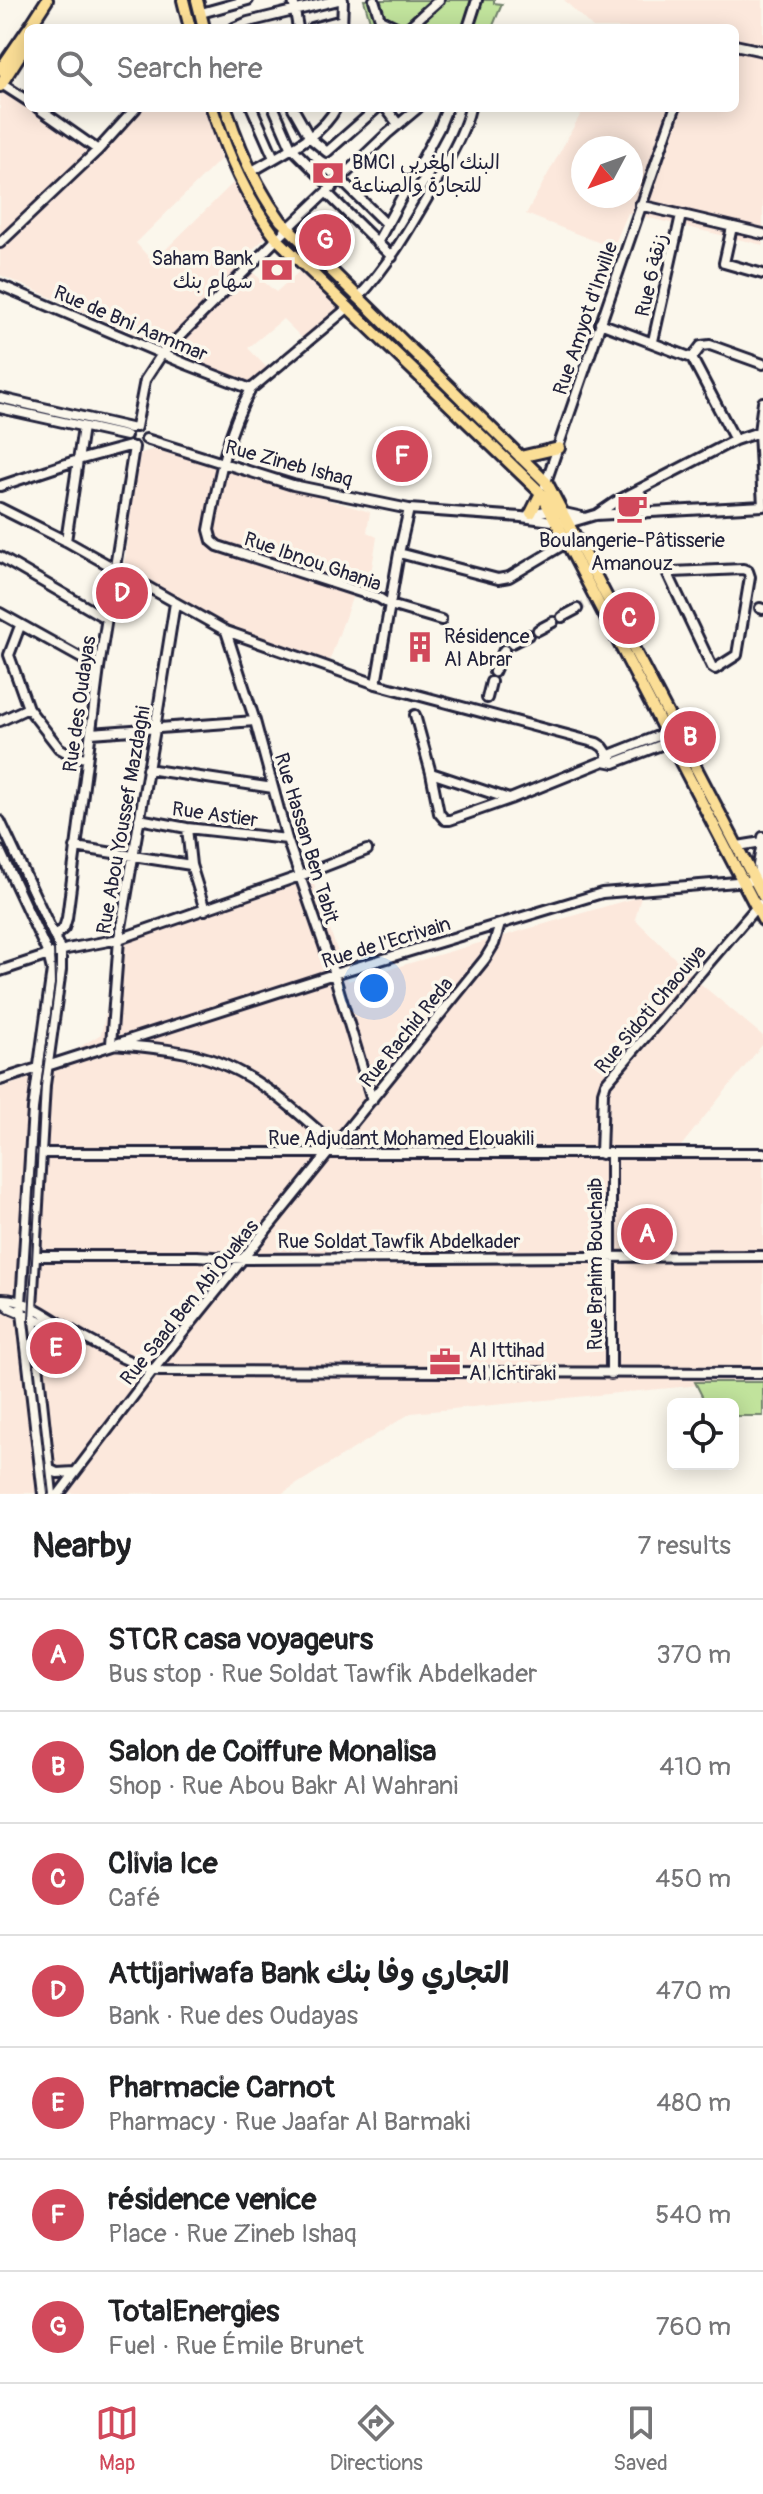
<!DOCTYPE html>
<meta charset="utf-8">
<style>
body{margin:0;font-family:Pangolin,"Playpen Sans Arabic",sans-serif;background:#f6f6f6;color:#202124}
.controls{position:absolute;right:24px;bottom:24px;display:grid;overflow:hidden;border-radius:12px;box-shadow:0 4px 20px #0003}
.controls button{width:72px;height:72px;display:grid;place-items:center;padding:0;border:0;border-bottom:2px solid #e0e0e0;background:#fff;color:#202124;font:40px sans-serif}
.compass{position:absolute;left:571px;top:136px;width:72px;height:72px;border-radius:50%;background:#fff;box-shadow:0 4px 20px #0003;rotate:229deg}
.you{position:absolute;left:374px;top:988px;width:28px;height:28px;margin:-20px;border:6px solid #fff;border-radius:50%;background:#1a73e8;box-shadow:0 0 0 12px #1a73e833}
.badge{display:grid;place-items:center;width:52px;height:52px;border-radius:50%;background:#d1495b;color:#fff;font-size:26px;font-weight:700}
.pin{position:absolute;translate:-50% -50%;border:4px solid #fff;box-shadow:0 2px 8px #0006}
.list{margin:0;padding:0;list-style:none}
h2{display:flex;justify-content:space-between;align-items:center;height:104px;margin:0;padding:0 32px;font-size:34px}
h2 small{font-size:26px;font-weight:400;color:#757577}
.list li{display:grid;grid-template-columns:52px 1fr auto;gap:24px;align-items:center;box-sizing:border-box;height:112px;padding:0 32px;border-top:2px solid #e0e0e0}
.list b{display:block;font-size:30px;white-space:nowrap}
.list p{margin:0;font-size:26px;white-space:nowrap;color:#757577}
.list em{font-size:26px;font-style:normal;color:#757577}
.icon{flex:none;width:44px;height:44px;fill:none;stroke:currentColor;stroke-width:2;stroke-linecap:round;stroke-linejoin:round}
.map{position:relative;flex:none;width:763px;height:1494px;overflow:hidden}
.search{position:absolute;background:#fff;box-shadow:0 4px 20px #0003;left:24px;right:24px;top:24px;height:88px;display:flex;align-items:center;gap:20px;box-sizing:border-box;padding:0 28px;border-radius:12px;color:#757577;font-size:30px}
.sheet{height:888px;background:#fff}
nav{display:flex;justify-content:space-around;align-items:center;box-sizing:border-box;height:112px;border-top:2px solid #e0e0e0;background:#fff;font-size:22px;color:#757577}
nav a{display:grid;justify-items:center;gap:4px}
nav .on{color:#d1495b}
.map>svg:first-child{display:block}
.built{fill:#fce8dc;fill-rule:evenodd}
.green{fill:#c1e39c;stroke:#72826c;stroke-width:2}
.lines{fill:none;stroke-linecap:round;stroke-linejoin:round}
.minor-tunnel{stroke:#d0ccc9;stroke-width:8;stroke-dasharray:8 4;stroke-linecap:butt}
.minor-casing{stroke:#22223b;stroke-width:14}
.major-casing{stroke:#22223b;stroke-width:16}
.minor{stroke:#fbf7ec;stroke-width:8}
.major{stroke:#fbde96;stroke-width:10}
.tram{stroke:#22223b;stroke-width:2}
.labels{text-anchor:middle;stroke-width:7;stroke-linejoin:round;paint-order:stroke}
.poi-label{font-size:20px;fill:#22223b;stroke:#fbf7ec;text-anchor:start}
.street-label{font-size:20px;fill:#22223b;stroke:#fbf7ec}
</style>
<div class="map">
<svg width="763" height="1494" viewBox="0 0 763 1494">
<rect width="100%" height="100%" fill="#fbf7ec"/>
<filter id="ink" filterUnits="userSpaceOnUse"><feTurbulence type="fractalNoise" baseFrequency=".0125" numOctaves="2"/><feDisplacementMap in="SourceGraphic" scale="16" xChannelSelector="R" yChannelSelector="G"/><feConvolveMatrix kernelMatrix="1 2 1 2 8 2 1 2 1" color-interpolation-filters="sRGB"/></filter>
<g filter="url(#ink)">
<path class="built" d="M564,0h199v245l-135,-32 -15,35 -87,-34 58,-106h151v-80h-142zM583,148h48v48h-48z
M4,90l94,69 46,-51h64l13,51 -85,84 17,19 81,-80 34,54 -29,25 37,31 26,-23 36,39 -36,30 -19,-19 -35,29 19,20 -18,16 -249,-109v-180z
M154,449l216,63 -3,20 10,5 -8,48 -16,10 -24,67 -104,-37 -101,-60 14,-111z
M312,879l36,102 293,-85 -6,23 67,66 61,51v8l-82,102 82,10v223l-352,34 -130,81 -281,-1v-405l30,-10 71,-44 22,-92z"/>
<path class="green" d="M364,0h130v3l8,1 -10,24h-120z
M695,1382h68v34h-30v-12h-27z"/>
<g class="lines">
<path class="minor-tunnel" d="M577,609l12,-6"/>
<defs>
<path id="minor" d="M293,0l5,28
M374,0l6,19 18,9
M201,13l47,-13
M234,28l14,-6 90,-22
M312,28l30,-8
M342,28l1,-28
M408,28l31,-28
M468,28l9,-28
M735,45l28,6
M0,83l28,18
M38,108l60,42
M252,108l22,50
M274,108l17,39 41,41
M293,108l17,30 17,14 50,-44
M386,108l12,16
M251,172c28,-18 70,-34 85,-64
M340,179l47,46
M327,193l65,64
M640,205l123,29
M732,227l-8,36 39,11
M0,243l98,-93 38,-42
M377,243l62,-115 8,-20
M0,285l186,79 65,25
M358,298c34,-37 54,-74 79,-117 12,-24 27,-47 33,-73
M349,307l-98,82c-25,44 -33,93 -42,141l3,11 6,5 161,52 11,7 51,15
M600,323l92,35
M653,341l28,-126
M692,358l43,82
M692,358l9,-12 9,-1 53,19
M0,398l130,30
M0,408l126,28
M136,427l9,-47 17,-26 115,-115 110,-105 31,-26
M146,439l147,46 116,24 112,8 47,6 27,-8 168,-9
M545,485l130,-377
M0,486l78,-26 52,-14
M640,489l5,24
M763,506l-4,-74 4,-30
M0,508l66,33 160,90 150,53 221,59 6,4 11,16
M529,514l22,-4 31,7
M596,515l19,-13 120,-62 24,-8
M66,541l17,-114
M399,553l99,26 11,-2 57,-34
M0,557l107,62
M743,569l5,2 2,6 -13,78 -22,14 -3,-2 -44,-93 4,-2z
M175,603l-20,126 -36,210 -8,105c26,2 53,4 80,10 57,12 103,54 144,92
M760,608l3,1
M0,613l99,55
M562,617l15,-8
M20,626l-11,29 19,53 31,40 14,8 14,2
M538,630l15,-8
M226,631l29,90 32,118 47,135 38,126
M512,643l16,-8
M494,672l10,-22
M376,684l23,-131 10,-44
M487,698l4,-16
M415,715l16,58 8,40 6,7h5l60,-21 94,-38 10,2 60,-23
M0,721l28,-13
M91,733l164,-12
M607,756l61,-24
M147,769l126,19
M431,773l78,26
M139,819l48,9 100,11
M0,821l61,130v19l-16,115 -13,223 20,186
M187,828l4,37 14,45
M738,846l24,-4
M75,847l116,18
M0,851l48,103 4,16 -19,139 -12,195 22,190
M54,937l10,-9 3,-10 32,-250 35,-221
M0,971l67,-22 52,-10 181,-63 67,-26
M47,1066l287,-92 268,-81 159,-13 -3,-15 5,-28
M0,1080l38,-12
M40,1153h723
M601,1154l2,-62 3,-9 153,-179
M611,1154v220
M35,1256h162l47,3 519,-3
M0,1299c28,-2 56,24 79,36 24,13 53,30 80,36l604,2
M0,1299l10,9 61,26
M49,1469l8,4 18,-1
M59,1494l94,-124 332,-411 9,-15 6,-20"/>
<path id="major" d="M183,0l7,28
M197,0l7,28
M29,28l18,-28
M0,70l28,-41
M0,86l28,-44
M212,108c16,47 34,91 65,131l264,254 222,427
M226,108c13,41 30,79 55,113l266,262 216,413
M520,457l39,-9
M531,513l10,-20"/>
</defs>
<use href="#minor" class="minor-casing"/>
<use href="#major" class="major-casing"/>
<use href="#minor" class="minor"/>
<use href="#major" class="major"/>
<path class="tram" d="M0,834l54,114 1,36 -14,102 -12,234 20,174"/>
</g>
</g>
<defs>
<symbol id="bank-bare" viewBox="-9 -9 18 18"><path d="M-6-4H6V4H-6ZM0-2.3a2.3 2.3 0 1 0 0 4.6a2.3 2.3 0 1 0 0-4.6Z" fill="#d1495b" stroke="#fbf7ec" stroke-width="2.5" paint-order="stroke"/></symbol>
<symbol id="cafe-bare" viewBox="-9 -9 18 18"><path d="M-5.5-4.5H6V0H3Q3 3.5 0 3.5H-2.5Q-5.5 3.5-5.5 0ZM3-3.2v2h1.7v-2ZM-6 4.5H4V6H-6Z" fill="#d1495b" stroke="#fbf7ec" stroke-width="2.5" paint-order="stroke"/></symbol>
<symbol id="building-bare" viewBox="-9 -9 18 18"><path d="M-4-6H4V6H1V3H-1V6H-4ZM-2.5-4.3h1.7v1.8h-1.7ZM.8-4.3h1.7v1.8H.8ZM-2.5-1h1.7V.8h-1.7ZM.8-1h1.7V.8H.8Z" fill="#d1495b" stroke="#fbf7ec" stroke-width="2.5" paint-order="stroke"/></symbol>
<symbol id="office-bare" viewBox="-9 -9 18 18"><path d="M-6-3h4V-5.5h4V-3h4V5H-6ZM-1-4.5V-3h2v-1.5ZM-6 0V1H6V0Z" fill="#d1495b" stroke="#fbf7ec" stroke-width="2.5" paint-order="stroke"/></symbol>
</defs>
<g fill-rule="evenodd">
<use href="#bank-bare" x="306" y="151" width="44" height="44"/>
<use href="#bank-bare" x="255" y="248" width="44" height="44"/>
<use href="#cafe-bare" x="610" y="486" width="44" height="44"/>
<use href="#building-bare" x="398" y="625" width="44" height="44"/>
<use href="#office-bare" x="423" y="1340" width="44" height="44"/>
</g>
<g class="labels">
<g class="poi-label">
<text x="352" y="169">BMCI البنك المغربي<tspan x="352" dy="23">للتجارة والصناعة</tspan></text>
<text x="253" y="265" text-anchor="end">Saham Bank<tspan x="253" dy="23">سهام بنك</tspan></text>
<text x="632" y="547" text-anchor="middle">Boulangerie-Pâtisserie<tspan x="632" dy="23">Amanouz</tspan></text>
<text x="444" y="643">Résidence<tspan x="444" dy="23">Al Abrar</tspan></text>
<text x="469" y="1357">Al Ittihad<tspan x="469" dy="23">Al Ichtiraki</tspan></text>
</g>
<g class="street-label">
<text transform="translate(651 275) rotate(-77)" y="7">Rue 6 زنقة</text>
<text transform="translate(585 318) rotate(-71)" y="7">Rue Amyot d'Inville</text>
<text transform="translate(131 323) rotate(23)" y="7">Rue de Bni Aammar</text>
<text transform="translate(289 463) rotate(15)" y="7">Rue Zineb Ishaq</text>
<text transform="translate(313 561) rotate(19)" y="7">Rue Ibnou Ghania</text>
<text transform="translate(79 704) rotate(-82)" y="7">Rue des Oudayas</text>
<text transform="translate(215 814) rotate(8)" y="7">Rue Astier</text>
<text transform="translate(123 820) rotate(-80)" y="7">Rue Abou Youssef Mazdaghi</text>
<text transform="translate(307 838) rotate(73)" y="7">Rue Hassan Ben Tabit</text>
<text transform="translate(386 942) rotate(-17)" y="7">Rue de l'Ecrivain</text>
<text transform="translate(650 1009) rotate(-50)" y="7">Rue Sidoti Chaouiya</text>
<text transform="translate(406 1032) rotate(-51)" y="7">Rue Rachid Reda</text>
<text x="401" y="1145">Rue Adjudant Mohamed Elouakili</text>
<text x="399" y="1248">Rue Soldat Tawfik Abdelkader</text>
<text transform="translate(595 1264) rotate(-90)" y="7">Rue Brahim Bouchaib</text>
<text transform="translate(189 1302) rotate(-51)" y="7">Rue Saad Ben Abi Ouakas</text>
</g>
</g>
</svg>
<div class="controls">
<button><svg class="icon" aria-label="locate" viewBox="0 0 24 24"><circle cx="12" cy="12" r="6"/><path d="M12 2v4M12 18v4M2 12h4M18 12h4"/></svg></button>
</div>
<svg class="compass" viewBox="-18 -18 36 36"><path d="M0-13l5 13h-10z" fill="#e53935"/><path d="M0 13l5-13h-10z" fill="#757577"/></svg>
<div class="you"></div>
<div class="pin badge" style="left:647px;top:1234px">A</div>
<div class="pin badge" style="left:690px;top:737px">B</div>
<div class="pin badge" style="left:629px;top:618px">C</div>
<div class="pin badge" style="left:122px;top:593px">D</div>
<div class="pin badge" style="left:56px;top:1348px">E</div>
<div class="pin badge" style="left:402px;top:456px">F</div>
<div class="pin badge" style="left:325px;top:240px">G</div>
<div class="search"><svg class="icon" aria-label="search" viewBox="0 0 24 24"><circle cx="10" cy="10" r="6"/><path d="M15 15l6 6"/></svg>Search here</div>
</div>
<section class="sheet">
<h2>Nearby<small>7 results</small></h2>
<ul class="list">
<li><span class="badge">A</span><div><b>STCR casa voyageurs</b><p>Bus stop · Rue Soldat Tawfik Abdelkader</p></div><em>370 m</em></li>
<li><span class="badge">B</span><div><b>Salon de Coiffure Monalisa</b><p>Shop · Rue Abou Bakr Al Wahrani</p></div><em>410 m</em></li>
<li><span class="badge">C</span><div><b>Clivia Ice</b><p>Café</p></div><em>450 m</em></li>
<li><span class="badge">D</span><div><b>Attijariwafa Bank التجاري وفا بنك</b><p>Bank · Rue des Oudayas</p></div><em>470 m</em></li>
<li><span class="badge">E</span><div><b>Pharmacie Carnot</b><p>Pharmacy · Rue Jaafar Al Barmaki</p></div><em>480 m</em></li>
<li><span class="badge">F</span><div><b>résidence venice</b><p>Place · Rue Zineb Ishaq</p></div><em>540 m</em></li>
<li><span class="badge">G</span><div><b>TotalEnergies</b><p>Fuel · Rue Émile Brunet</p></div><em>760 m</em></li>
</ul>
</section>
<nav>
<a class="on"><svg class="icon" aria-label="map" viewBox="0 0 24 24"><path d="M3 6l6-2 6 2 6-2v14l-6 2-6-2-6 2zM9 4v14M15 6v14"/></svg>Map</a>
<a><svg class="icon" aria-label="directions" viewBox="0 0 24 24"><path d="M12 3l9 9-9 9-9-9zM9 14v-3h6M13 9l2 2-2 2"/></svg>Directions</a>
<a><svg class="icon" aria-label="saved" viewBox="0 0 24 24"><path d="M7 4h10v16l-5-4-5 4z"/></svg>Saved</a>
</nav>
